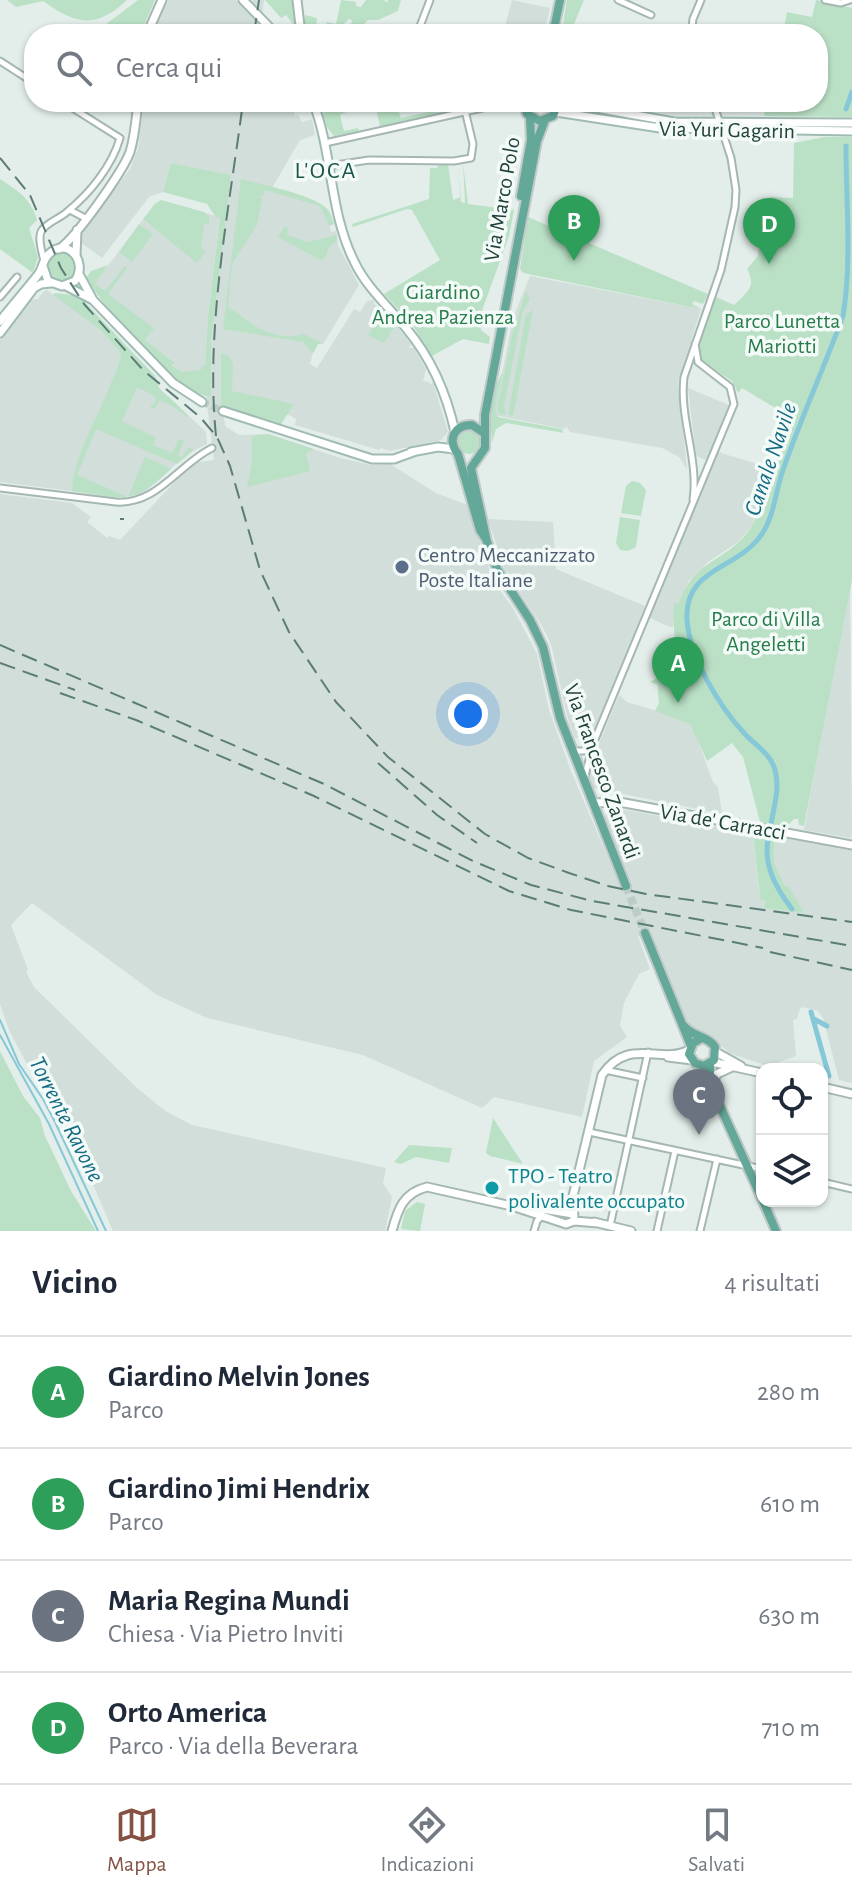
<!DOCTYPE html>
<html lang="it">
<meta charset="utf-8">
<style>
body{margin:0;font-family:"Alegreya Sans",sans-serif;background:#f2f2f3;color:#1f2937}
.controls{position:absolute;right:24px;bottom:24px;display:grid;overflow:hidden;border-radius:16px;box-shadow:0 2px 6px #0004}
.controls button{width:72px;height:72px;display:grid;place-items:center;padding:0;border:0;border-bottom:2px solid #e0e1e3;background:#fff;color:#1f2937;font:40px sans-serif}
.you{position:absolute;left:468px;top:714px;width:28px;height:28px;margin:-20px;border:6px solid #fff;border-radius:50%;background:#1a73e8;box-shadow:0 0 0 12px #1a73e833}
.badge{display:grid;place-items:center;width:52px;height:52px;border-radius:50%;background:#845142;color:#fff;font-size:26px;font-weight:700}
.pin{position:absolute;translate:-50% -66px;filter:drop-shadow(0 2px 4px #0008)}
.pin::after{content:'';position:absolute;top:42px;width:28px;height:24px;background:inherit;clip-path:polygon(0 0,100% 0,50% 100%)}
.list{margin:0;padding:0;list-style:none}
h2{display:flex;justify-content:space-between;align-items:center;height:104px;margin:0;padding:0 32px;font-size:34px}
h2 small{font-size:26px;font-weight:400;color:#747a83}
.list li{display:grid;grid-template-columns:52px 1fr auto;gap:24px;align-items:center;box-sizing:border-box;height:112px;padding:0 32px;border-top:2px solid #e0e1e3}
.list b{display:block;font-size:30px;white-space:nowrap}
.list p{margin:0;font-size:26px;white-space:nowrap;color:#747a83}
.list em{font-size:26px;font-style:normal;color:#747a83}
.icon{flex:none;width:44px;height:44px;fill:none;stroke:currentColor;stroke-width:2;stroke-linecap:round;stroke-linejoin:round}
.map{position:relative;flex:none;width:852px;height:1231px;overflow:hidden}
.search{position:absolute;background:#fff;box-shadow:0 2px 6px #0004;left:24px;right:24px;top:24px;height:88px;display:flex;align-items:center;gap:20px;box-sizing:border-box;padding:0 28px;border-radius:32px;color:#747a83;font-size:30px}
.sheet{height:552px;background:#fff}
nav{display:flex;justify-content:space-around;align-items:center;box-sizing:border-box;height:112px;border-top:2px solid #e0e1e3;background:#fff;font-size:22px;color:#747a83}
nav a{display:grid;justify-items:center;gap:4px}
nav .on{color:#845142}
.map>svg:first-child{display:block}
.built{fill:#d1ded9}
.green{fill:#bae1c6}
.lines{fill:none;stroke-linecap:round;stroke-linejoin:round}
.stream{stroke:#86c8d8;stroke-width:2}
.canal{stroke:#86c8d8;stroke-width:5}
.secondary-tunnel{stroke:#bcccc7;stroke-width:7;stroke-dasharray:7 3.5;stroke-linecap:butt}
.primary-tunnel{stroke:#bcccc7;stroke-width:8;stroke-dasharray:8 4;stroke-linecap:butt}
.minor-casing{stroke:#a5b7b2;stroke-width:9}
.tertiary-casing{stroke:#a5b7b2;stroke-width:11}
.secondary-casing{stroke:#a0bbb3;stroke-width:11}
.primary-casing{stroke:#c1cac8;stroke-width:12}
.minor{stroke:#fff;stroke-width:5}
.tertiary{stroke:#fff;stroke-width:7}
.secondary{stroke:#fff;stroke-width:7}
.primary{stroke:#63a899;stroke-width:8}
.rail{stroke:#5b7d75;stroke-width:2;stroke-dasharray:16 8;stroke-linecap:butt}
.service-dot{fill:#5c6f8a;stroke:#f4faf7;stroke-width:3}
.culture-dot{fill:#0f9aa8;stroke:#f4faf7;stroke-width:3}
.labels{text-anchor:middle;stroke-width:7;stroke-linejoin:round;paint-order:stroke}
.street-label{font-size:22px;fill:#20423a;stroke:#f4faf7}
.park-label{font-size:22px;fill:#267d4b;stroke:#f4faf7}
.service-label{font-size:22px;fill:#4e5e75;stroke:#f4faf7;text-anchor:start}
.culture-label{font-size:22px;fill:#0d838f;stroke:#f4faf7;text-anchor:start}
.neighbourhood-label{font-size:24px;letter-spacing:2px;fill:#1a564a;stroke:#f4faf7}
.water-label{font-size:24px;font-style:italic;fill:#146d84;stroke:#f4faf7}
</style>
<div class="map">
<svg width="852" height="1231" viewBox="0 0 852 1231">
<rect width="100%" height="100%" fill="#e3eeea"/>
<path class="built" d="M169,0h67l14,14 3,-14h11l-4,34h-106l4,-17z
M512,0l38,8 -6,26h-41z
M144,102h146l5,14 3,-1 4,7 10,-3 3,16 -15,5 -28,48 35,10 20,11 7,15 -4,2 1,6 5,-1 2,14 21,40 -36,59h-5l-5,9 -3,11 7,4 37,-59 6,3 7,-11 7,-1v4l10,7 27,33 -2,4h5l12,21 -3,12 6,1 2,3 2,-3 15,50 -7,8 -51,11 -9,-3 -2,2 -84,-25 1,-6 -7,-4 -68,-16 4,27 14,9 29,-1 72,24 31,7 19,-1 46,29 31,12 27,77 19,26 24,46 12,56 22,61 49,115 12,-2 -27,-68 3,-9 145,25 5,54 2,12 6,3 -1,7 39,5 -19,-27 -11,-23v-27l78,15v232l-13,-3 -16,-62 -5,-7 -16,-4 -2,2 -3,10 -4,1 3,36 -28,10 -39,-13 -21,-20 -11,-1 -10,-7 -36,-94 -13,6 12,32 -11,5 -15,29 -4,23 7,11 -33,24 -12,56 -88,-20 -12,11 -119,-53 -156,-37 -50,-23 -125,-92 -21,22 17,45 -2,2 8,15 103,101 27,22 28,15 194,43 -3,15 9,14 -7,34h-272l-19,-44 -43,-89 -21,-28 -21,-40 -9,-26v-510l72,9 19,14 -4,5 20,16 2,-2 11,4 65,-69 14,-9 15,-2 -8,-63h5v-54l20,-168 -60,-12 -8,29 -14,5 -47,61 -23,-17 2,-8 49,-64 8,-20z
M164,201l56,16 -12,99 -3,51 -4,4 -19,1 -10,-8 1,-3 -28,-21 8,-12 -59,-44 61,-80z
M530,276l171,33 -23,74 9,86 -8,-12 -17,-9 -92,-16 -4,-6 -1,3 -71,-14 19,-97z
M47,290l55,41 53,45 4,12 47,44 1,12 -20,10 -44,40 -24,3 -119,-15v-142l30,-40 8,-1 6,-8z
M688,388l41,17 -23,55 -10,-4z
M718,452l53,16 -19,58 -14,16 -30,20 -19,19 -10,23 -4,-1 -2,24h-3l-20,-9z
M488,519l65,3 3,47 89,37 -53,130 -17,2 -7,-19 -17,-75 -9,-18 -38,-58z
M850,580l2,256 -2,2 -46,-8z
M619,695l8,7 56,17 9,6 21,57 5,5 4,27 -129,-26 -5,-18z"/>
<path class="green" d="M7,0h120c-31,29 -51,25 -84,1l-27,6z
M138,0h17l-15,34h-39v-6z
M265,0h27l3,24 -6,10 -7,-1 11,-9 -7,-9 -5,3z
M341,0l15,2v4l5,1 5,-7h18l3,3 1,-3h13l-3,11 -20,9h-10l-11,11 -7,-7 3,-3 -4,-2 -16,15h-28v-19l12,3 -1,10 8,1 3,-7 9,2z
M567,0h17l-14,34 -8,-4z
M816,0l36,8v109l-88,-1 3,-14h51v-68h-35l4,-22 25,5z
M333,102l4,4 3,-3 8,8 -8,4 4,16 14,-3 1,3 -25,5 -7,-9 -4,-13z
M375,102h15l8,7 3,9 55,-12v-4h3l3,7 -82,18z
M824,137h28v443l-48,246 -5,-1 -1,-6h-4l-8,8 -26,-5 -17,-65 -11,-14 -25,18 -17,-37 -35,-13 4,-8c-1,-6 -1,-12 -1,-18l-8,-3c38,-19 20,-45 24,-79h5c15,-43 44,-40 68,-70 16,-19 32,-91 40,-118l-45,-27 -4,5 -6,-12 -30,-20 -4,-15 18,-49 18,8c13,-13 23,-18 13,-36l11,-13 1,-14 -4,-1 3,-23 10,1 2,-22 23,1 1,-55z
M171,163l60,12 -20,168v54c-36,-2 -106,-89 -125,-119l5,-7 17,-6 -13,19 10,7 20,-25 2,2 -19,26 46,34 -9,12 29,22 -2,3 10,7 19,-2v-4h4l3,-50 12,-98 -5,-2 -8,-12 -44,-12z
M463,163l5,41 46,6 -5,26 -30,83 2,11 9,7 -1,7 -26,-5 -31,17 -20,-32 -28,-30 56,-34 -28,-50 -5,-1 -54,18 -1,-3 77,-25 1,-31h7l1,-4h10l5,36 8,-3 -4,-32 4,37 4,1z
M0,179c19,13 30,18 37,41l-8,8 9,29 -5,16 -33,-24z
M241,179c22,6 66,14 84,28 5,4 7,10 9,17l-5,1 -9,-19 -55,-16 -2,6h-5l4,2 -5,27 -25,39 -4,43c25,17 44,36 76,27l19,10h-5l-5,9 -10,-11 -80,-13z
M161,200l43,12 5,5v7h-5l-3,25 5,2 -9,12 -54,-44 12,-15z
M528,217l180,77 -5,10 -9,-3 -2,3 9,5 -178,-36 -3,-4z
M139,224l14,10 -21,28 -13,-10z
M285,226l3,2 -1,7 21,7 29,-7v5l-8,7 -4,11 -5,2 -42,-23z
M46 267a15 15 0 1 1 30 0a15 15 0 1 1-30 0Z
M526,291l4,8 -8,14 -18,94 2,8 -6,-1 -3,-5 15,-74z
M55,293l24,3 76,80 4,12 29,27 -1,2 -15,-11 -12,-6 -5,9 -5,-2 5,-5 1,-5 -19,-10 -15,34 34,17 -3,7 19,8 7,-14 5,2 -6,14 4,2 7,-10 5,3 -17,14 -81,-35 -19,46 51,22 17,-40 26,12c-40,38 -48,29 -99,22 2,-37 26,-73 39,-108 4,-10 10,-20 10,-30l-19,-22 -49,-36z
M533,310l-20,106 -5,-1 18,-100z
M383,311l13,13 -12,19 -16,-8z
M221,353l8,3 4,8 -1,27 62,13 -14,22 -59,-20z
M503,371l-8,39 3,7 64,12 2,4 -58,-10 -10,6 -4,14 -2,-25 5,-31z
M457 442a12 12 0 1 1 24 0a12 12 0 1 1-24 0Z
M268,434l46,15 -8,4 4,18 -63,16 5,-25v-26z
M632,481l8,2 6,7 -5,26 -20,-3 5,-27z
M620,517l20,3 -4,27 -8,4 -8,-1 -4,-7z
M753,832l21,4v27l11,23 4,1 15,26 -40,-5 2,-7 -6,-2z
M0,1051l23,45 17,22 5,18 26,55 25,40h-96z
M493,1118l30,46 -33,-8 -4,-3z
M409,1145l43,3 -3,15 -33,-6 -15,7 -7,-2z
M417,1202l8,2 -5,27 -19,-2 4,-18z"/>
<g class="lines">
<path class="stream" d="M0,1020l19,44 24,35 12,23 51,109
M0,1035l49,89 49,107"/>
<path class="canal" d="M846,109l6,-17
M771,824c3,-18 9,-36 4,-54 -4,-16 -20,-25 -31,-37 -25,-27 -54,-75 -57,-113 -3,-51 47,-50 72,-82 15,-18 16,-46 24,-68 18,-52 41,-102 60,-154 9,-55 3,-114 3,-170
M769,835c-7,28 6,52 23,74
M811,1012l18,64
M814,1019l13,7"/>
<path class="secondary-tunnel" d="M202,402l21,9"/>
<path class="primary-tunnel" d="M626,886l19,47"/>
<defs>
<path id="minor" d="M618,0l33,15
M825,0l16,3 9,-3
M417,34l13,-34
M691,34l2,-15 8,-19
M0,61l34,22
M325,143l184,-41
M329,166l40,-6 85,1 17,-3 2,-14 -10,-42
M70,210l15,8
M44,261c-2,-9 -7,-24 -2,-31 6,-8 19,-12 26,-19 22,-18 44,-45 52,-73l-57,-36
M0,297l17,-20
M0,488l116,14c41,3 62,-37 96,-54
M693,500c6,-41 -14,-82 -9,-123l37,-107 14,-63 1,-17 -5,-32 -18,-56
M573,751h11l9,-6
M585,776l8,-32 141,-340 -4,-17 -32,-25 -3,-18
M605,1070l38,8
M589,1132l173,37
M822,1182l30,7
M610,1226l38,-174
M534,1231l3,-10 5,-5
M657,1231l18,-80
M700,1231l17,-72"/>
<path id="tertiary" d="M297,0l4,34
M147,34l15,-34
M59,249c17,-11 64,-78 71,-97 5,-16 6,-33 8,-50
M76,255l1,-25
M593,803l26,-1 233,43
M716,1052l25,14
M668,1057l24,3
M712,1062l50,11
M711,1087l6,-13 17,-8
M822,1087l30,7
M525,1206l48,8
M574,1221l-1,-25 29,-121c27,-39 58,-10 87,-25
M594,1222l37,9
M392,1231c6,-22 11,-38 35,-44l85,19 54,18 8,-3 24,2"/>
<path id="secondary" d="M243,0l33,34
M313,102c20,51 16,109 41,159 12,26 34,45 52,67 25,30 41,67 49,104
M563,102l111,20 178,1
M556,112l104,16 192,3
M79,274l13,24
M66,286l27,14 80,83 29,19
M0,321c12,-15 25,-30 37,-45 6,-6 5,-16 12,-22 17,-17 40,6 26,27l-13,5 -14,-5 -5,-15
M0,333l34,-45 7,-4 10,-1
M223,411l149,48h22l22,-8
M411,452l27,-5 16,2"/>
<path id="primary" d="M553,34l7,-34
M523,102l4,12 13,7 13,-5 5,-14
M521,196l10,-56 -1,-22
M484,433l-12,-8c-18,0 -25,15 -14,29l22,76 6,9 11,30 33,51 13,27 17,71 66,168
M486,537l-15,-69 14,-20v-33l52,-274 8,-21
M645,933l46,113
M684,1026c9,11 24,10 31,21l-1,13 -10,6 -9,-3 -6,-9 4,-11 7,-4
M710,1064v20l52,115
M763,1201l13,30"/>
</defs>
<use href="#minor" class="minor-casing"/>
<use href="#tertiary" class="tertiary-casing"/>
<use href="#secondary" class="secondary-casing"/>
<use href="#primary" class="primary-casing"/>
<use href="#minor" class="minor"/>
<use href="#tertiary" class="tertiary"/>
<use href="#secondary" class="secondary"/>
<use href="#primary" class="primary"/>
<path class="rail" d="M254,34l5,-34
M0,158l30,37 31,73 23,36 59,66 57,47 17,20 13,29 30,104 29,62 47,70 52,55 97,77 43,24 41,15 39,13 38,8 206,28
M216,436c-11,-109 13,-225 27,-334
M120,519h4
M0,645l324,139 149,77 58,24 61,16 260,45
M0,663l75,27
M60,693l76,27 178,76 195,95 62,19 192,38
M378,763l59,52 40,28
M770,952l82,18"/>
</g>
<circle class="service-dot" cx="402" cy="567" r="8"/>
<circle class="culture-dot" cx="492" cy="1188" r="8"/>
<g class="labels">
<g class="street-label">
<text transform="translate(727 129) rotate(1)" y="8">Via Yuri Gagarin</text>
<text transform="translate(501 199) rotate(-80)" y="8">Via Marco Polo</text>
<text transform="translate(603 771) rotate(70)" y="8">Via Francesco Zanardi</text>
<text transform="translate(723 821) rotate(10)" y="8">Via de' Carracci</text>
</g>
<g class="park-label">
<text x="443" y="299">Giardino<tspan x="443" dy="25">Andrea Pazienza</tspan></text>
<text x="782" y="328">Parco Lunetta<tspan x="782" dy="25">Mariotti</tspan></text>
<text x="766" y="626">Parco di Villa<tspan x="766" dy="25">Angeletti</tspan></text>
</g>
<g class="service-label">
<text x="418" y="562">Centro Meccanizzato<tspan x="418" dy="25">Poste Italiane</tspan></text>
</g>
<g class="culture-label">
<text x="508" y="1183">TPO - Teatro<tspan x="508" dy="25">polivalente occupato</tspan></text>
</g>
<g class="neighbourhood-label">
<text x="326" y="178">L'OCA</text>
</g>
<g class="water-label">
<text transform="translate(770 459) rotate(-71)" y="8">Canale Navile</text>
<text transform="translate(67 1119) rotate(63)" y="8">Torrente Ravone</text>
</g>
</g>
</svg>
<div class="controls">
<button><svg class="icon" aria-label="locate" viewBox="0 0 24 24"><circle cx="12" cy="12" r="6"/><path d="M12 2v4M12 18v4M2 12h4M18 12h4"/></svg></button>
<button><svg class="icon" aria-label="layers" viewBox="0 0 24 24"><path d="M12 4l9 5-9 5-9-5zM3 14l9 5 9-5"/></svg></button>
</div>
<div class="you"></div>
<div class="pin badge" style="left:678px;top:703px;background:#2e9e5b">A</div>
<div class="pin badge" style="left:574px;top:261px;background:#2e9e5b">B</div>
<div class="pin badge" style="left:699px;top:1135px;background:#6b7280">C</div>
<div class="pin badge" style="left:769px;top:264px;background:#2e9e5b">D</div>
<div class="search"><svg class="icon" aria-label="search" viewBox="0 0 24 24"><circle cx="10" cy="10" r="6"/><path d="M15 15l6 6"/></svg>Cerca qui</div>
</div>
<section class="sheet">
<h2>Vicino<small>4 risultati</small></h2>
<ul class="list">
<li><span class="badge" style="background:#2e9e5b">A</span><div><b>Giardino Melvin Jones</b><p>Parco</p></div><em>280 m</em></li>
<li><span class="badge" style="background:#2e9e5b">B</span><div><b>Giardino Jimi Hendrix</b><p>Parco</p></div><em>610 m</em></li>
<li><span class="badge" style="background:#6b7280">C</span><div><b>Maria Regina Mundi</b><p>Chiesa · Via Pietro Inviti</p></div><em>630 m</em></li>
<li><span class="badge" style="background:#2e9e5b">D</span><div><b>Orto America</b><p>Parco · Via della Beverara</p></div><em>710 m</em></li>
</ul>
</section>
<nav>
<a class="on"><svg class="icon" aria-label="map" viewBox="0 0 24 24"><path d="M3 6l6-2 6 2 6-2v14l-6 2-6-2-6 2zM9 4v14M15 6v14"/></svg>Mappa</a>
<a><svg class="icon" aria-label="directions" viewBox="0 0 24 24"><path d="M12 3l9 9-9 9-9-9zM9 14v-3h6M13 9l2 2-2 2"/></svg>Indicazioni</a>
<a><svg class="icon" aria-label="saved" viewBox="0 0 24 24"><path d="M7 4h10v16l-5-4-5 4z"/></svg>Salvati</a>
</nav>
